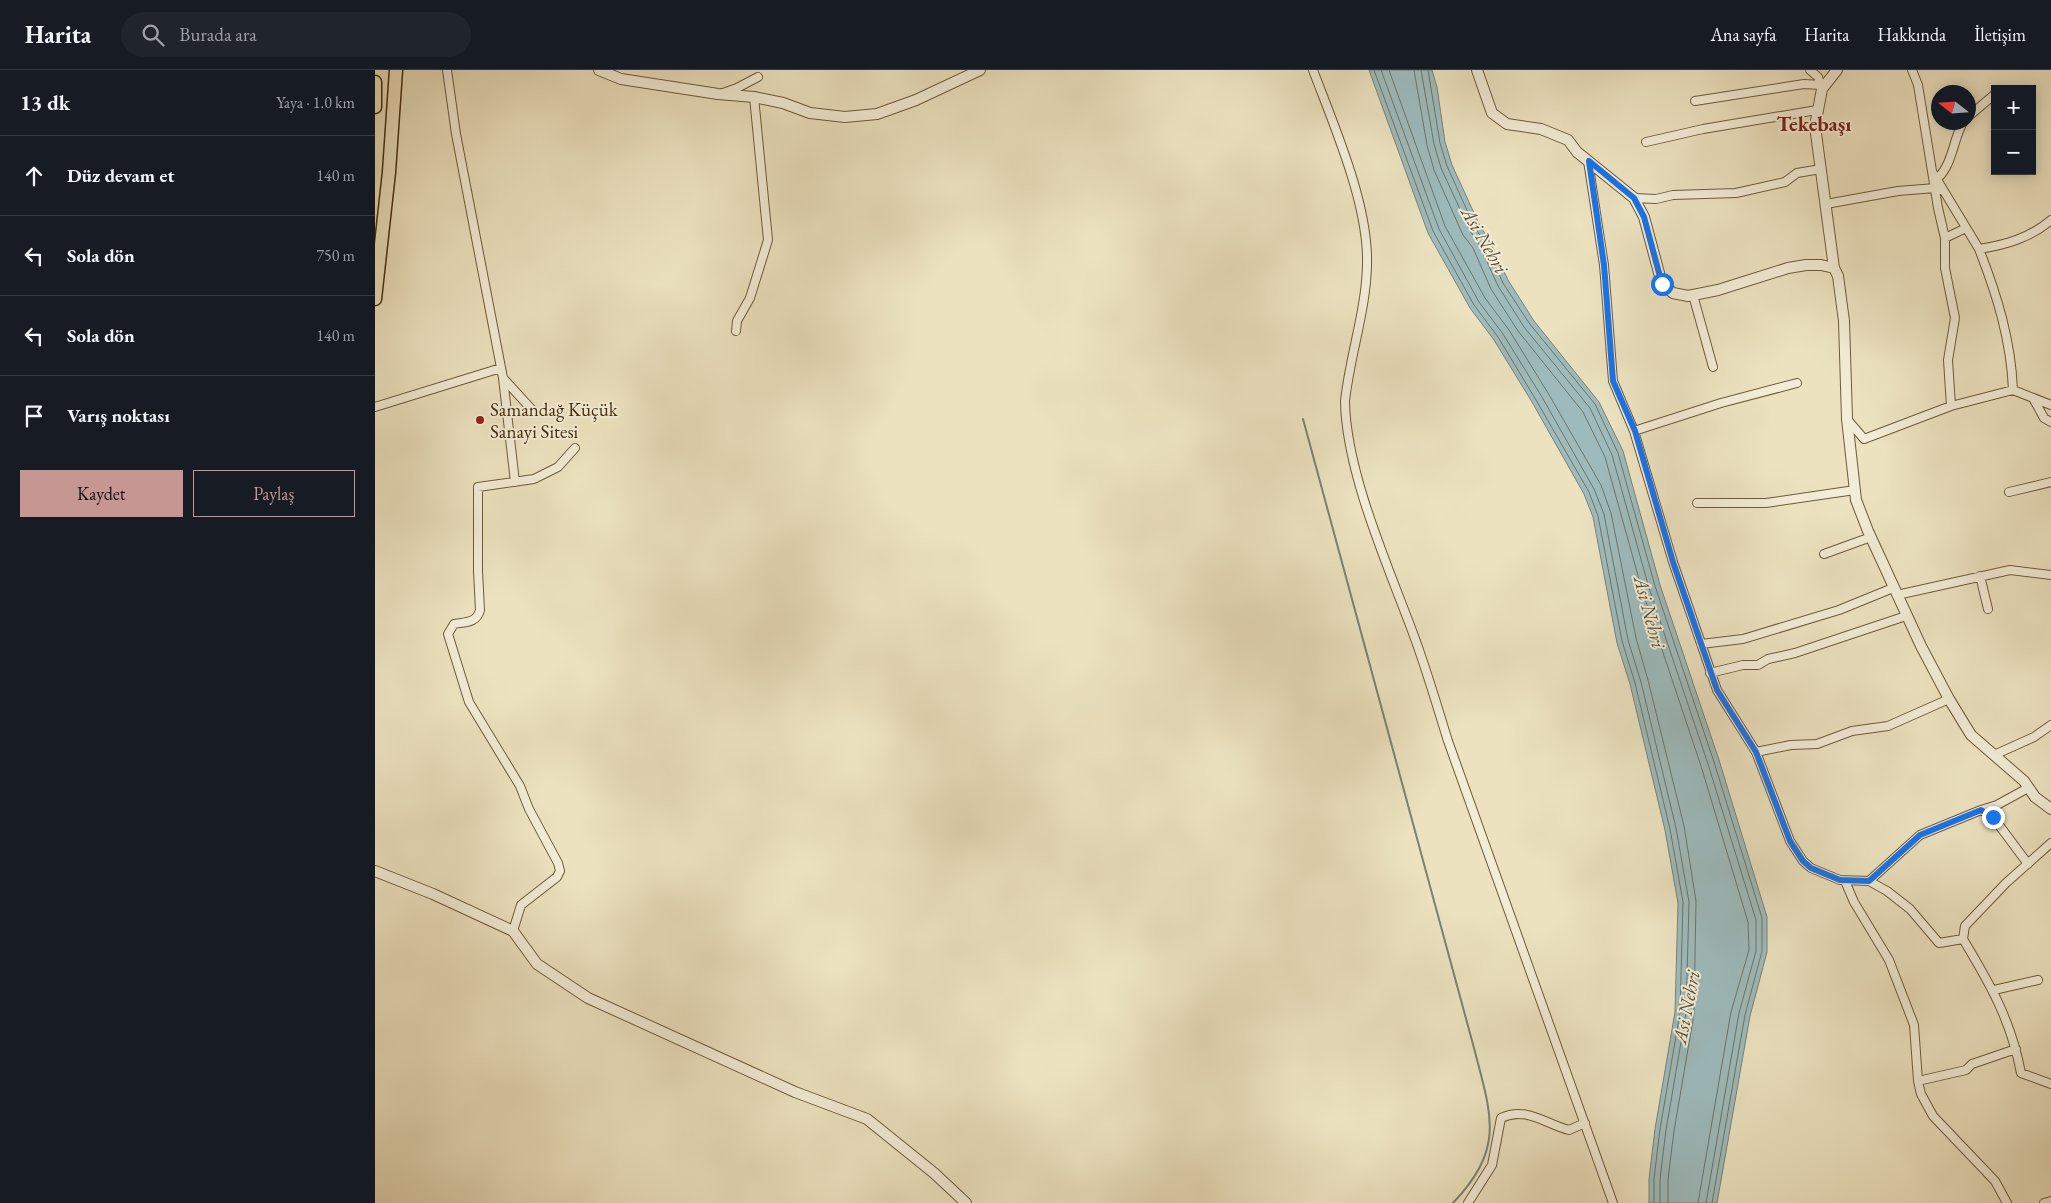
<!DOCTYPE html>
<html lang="tr">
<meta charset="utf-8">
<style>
body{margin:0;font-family:"EB Garamond",serif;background:#20242c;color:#f1f3f6}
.controls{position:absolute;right:15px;top:15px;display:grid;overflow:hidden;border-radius:0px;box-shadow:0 2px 12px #0003}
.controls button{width:45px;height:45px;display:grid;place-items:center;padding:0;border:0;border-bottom:1px solid #363941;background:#171b24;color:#f1f3f6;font:25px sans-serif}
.compass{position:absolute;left:1556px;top:15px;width:45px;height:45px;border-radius:50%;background:#171b24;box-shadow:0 2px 12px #0003;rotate:287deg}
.stop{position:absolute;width:15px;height:15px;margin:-11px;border:4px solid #1a73e8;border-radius:50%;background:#fff}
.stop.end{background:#1a73e8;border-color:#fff;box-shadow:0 1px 5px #0008}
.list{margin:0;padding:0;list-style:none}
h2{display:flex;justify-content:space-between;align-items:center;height:65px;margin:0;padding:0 20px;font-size:21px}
h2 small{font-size:16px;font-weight:400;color:#9ea1a6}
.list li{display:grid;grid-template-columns:32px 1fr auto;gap:15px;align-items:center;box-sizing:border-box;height:80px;padding:0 20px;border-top:1px solid #363941}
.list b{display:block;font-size:19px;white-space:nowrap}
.list em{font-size:16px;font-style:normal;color:#9ea1a6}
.actions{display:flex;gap:10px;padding:15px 20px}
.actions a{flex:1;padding:11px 0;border:1px solid #c59692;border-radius:0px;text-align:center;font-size:18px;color:#c59692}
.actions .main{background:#c59692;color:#111}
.icon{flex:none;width:28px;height:28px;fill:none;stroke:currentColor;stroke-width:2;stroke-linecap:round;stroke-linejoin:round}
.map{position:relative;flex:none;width:1676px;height:1133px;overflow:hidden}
header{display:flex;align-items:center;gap:30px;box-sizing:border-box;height:70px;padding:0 25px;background:#171b24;border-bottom:1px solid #363941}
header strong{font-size:24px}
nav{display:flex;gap:28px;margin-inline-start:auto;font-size:18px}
.search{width:350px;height:45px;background:#20242c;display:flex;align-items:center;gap:12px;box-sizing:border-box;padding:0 18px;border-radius:28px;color:#9ea1a6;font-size:19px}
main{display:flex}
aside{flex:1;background:#171b24}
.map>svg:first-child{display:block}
.water{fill:#9dbbbd;stroke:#7a8276}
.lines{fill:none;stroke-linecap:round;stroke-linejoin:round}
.shore{stroke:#717464;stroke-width:1}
.stream{stroke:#7a8276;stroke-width:2}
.minor-casing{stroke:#6f5a38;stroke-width:10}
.tertiary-casing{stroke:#6f5a38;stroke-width:12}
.primary-casing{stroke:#452c0b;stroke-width:15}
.minor{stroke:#f3ecd6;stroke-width:8}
.tertiary{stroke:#f3ecd6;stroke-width:10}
.primary{stroke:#ece2c0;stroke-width:12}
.route{stroke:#1a73e8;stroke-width:6}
.poi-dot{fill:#8f2418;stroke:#f3ecd6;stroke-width:2}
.labels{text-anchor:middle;stroke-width:4;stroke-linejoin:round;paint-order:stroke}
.poi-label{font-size:19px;fill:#452c0b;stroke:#f3ecd6;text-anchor:start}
.water-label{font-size:20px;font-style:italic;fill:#5b5038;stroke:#f3ecd6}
.quarter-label{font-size:21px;font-weight:bold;fill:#7a1f14;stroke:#f3ecd6}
</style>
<header>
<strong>Harita</strong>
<div class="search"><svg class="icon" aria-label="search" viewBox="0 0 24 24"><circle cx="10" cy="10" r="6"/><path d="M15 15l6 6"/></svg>Burada ara</div>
<nav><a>Ana sayfa</a><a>Harita</a><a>Hakkında</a><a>İletişim</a></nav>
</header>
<main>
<aside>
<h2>13 dk<small>Yaya · 1.0 km</small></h2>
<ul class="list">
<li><svg class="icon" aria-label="ahead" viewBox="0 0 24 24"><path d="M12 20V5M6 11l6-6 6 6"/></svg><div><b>Düz devam et</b></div><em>140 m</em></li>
<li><svg class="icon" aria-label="left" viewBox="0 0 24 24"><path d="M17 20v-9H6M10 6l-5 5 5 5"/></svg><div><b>Sola dön</b></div><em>750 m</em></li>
<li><svg class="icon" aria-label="left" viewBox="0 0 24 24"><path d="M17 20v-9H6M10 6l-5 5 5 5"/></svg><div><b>Sola dön</b></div><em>140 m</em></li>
<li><svg class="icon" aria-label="arrive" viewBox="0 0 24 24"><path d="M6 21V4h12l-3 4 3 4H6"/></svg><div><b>Varış noktası</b></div></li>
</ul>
<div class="actions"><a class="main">Kaydet</a><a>Paylaş</a></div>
</aside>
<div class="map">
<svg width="1676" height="1133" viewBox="0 0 1676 1133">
<rect width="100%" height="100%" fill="#ece2c0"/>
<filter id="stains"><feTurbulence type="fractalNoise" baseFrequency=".004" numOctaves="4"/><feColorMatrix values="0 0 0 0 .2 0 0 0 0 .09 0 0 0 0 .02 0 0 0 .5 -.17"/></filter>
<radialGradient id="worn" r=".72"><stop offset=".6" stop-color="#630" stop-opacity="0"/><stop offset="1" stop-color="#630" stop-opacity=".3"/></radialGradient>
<path class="water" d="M994,0h63l5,17 8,55 7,23 28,61 8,12 20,42 26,41 65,81 24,49 37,134 59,175 48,157v35l-17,64 -33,187h-68v-24l6,-50 20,-117 3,-109 -13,-73 -35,-146 -13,-41 -24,-126 -9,-23 -52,-92 -38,-62 -24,-32 -42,-75z"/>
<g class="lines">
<path class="shore" d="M999,0l59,161 41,74 24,32 38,63 53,92 9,24 24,125 13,42 35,146 13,73 -3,111 -20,116 -6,50v24
M1006,0l58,159 40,73 24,32 39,63 52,92 10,25 24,126 13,42 35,146 13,74 -3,111 -20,117 -6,49v24
M1014,0l56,156 40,72 24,32 39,63 53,92 10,28 25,125 12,42 36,146 12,75 -2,113 -20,117 -6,48v24
M1039,0l13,75 7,25 29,65 10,13 18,41 27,42 65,81 22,45 37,133 59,176 47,156 1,28 -18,62 -33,191
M1046,0l13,74 7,24 29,63 9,13 19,42 26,41 66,81 22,47 37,133 59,176 48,156v31l-17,62 -33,190
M1053,0l12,73 7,23 28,62 9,13 19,42 26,40 66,81 23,49 37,133 59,176 48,156v33l-17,64 -33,188"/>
<path class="stream" d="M928,349l171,629c17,67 32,99 -21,155"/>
<defs>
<path id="minor" d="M72,0l9,64 47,244 32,35
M938,0c21,56 56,135 54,195 -1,46 -17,90 -22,136 1,72 44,167 69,235 13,35 23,70 34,105l165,462
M1435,0l8,7 4,12
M1537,0l6,15 20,123 7,30v30l10,50 -7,42 3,46
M348,23l14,-5 21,-11
M1320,31l109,-17 17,1
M1594,46l26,-22
M1271,72l57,-13 114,-19
M1213,91l16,104 9,116 21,50 39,131 44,128 39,62 34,89 13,20 8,7 29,12 29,1 18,10 23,18 29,34 24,-4
M1558,103l46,76c26,-4 51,-11 72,-29
M1563,108c15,-15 15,-38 25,-56
M1259,128l22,1 17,-4 63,-2 49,-11 12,-9 24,-4
M1451,134l72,-13 37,-3 4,2
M1570,168l21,-10
M1604,179c18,46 32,91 34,141l38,15
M1318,225l20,72
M361,261l1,-10 13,-23 18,-58 -14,-143
M128,308l12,104
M1658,328l11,20 7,4
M0,337l126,-39
M1472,349l17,20 87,-33 62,-16
M1259,361l87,-28 76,-20
M1634,422l42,-10
M1322,433h69l89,-13
M1449,484l47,-17
M1605,506l8,33
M1522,525l113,-25 41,5
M1326,574l42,-5 96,-29 54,-22
M1335,603l33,-8h15l10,-6 27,-6 111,-37
M1381,682l35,-7 26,-1 35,-13 36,-5 61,-27
M1619,685l40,-18 17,-12
M1606,740l16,-5 31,-17
M1676,773l-45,40 -41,43 -2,13c27,45 48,81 58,134l30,11
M1470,811l9,21 35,58 25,65 4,56 3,13 12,22 62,65 12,22
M1494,811l51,-46 61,-25 12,7 35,47
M138,861l8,-26 36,-28 3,-6 -2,-8 -29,-54 -9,-23 -51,-84 -21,-68 6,-10c11,-2 23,-1 26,-14l-2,-39v-84l56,-8 24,-12 17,-19
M1619,920l44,-10
M1543,1011l48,-11 6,-6 44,-15
M1093,1133l24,-38 9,-47c26,-12 44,6 68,12l16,-7
M1669,1133l7,-2"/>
<path id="tertiary" d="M224,0l22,9 97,15 36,3 29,6 27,10 35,4 32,-3 39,-14 64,-30
M1102,0l15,43 15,11 34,5 27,11 9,12 57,46 10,19 18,67 11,9 15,3 30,-6 70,-22 18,-3h15l13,3
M1462,0l-15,19 -7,37 19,142 4,8 6,45 3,98 9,81 12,31 53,115 28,53 22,36 53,46 11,16 16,12
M0,801l58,23 80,37 24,33 51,34 207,94 72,27 67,54 32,30"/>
<path id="primary" d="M0,12v25
M0,229l14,-127 7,-102"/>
</defs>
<use href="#minor" class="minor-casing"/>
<use href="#tertiary" class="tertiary-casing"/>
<use href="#primary" class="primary-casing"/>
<use href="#minor" class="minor"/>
<use href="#tertiary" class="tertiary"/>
<use href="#primary" class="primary"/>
</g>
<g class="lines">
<path class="route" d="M1287,214l-18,-67 -10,-19 -45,-37 15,104 9,116 22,50 38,131 44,128 39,62 34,89 13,20 8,7 29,12 29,1 51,-46 61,-25 12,7"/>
</g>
<circle class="poi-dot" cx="105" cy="350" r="5"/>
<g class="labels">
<g class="poi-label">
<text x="115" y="346">Samandağ Küçük<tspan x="115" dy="22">Sanayi Sitesi</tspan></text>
</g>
<g class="water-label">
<text transform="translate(1110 170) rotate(60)" y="7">Asi Nehri</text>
<text transform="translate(1275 542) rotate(75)" y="7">Asi Nehri</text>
<text transform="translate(1311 937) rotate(-79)" y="7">Asi Nehri</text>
</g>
<g class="quarter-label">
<text x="1439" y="61">Tekebaşı</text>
</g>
</g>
<rect width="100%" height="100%" filter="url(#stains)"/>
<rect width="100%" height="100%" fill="url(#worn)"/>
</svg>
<div class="controls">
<button>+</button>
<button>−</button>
</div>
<svg class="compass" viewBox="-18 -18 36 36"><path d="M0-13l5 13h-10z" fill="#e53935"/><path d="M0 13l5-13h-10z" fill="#9ea1a6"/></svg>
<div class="stop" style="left:1287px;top:214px"></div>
<div class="stop end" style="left:1618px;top:747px"></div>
</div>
</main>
